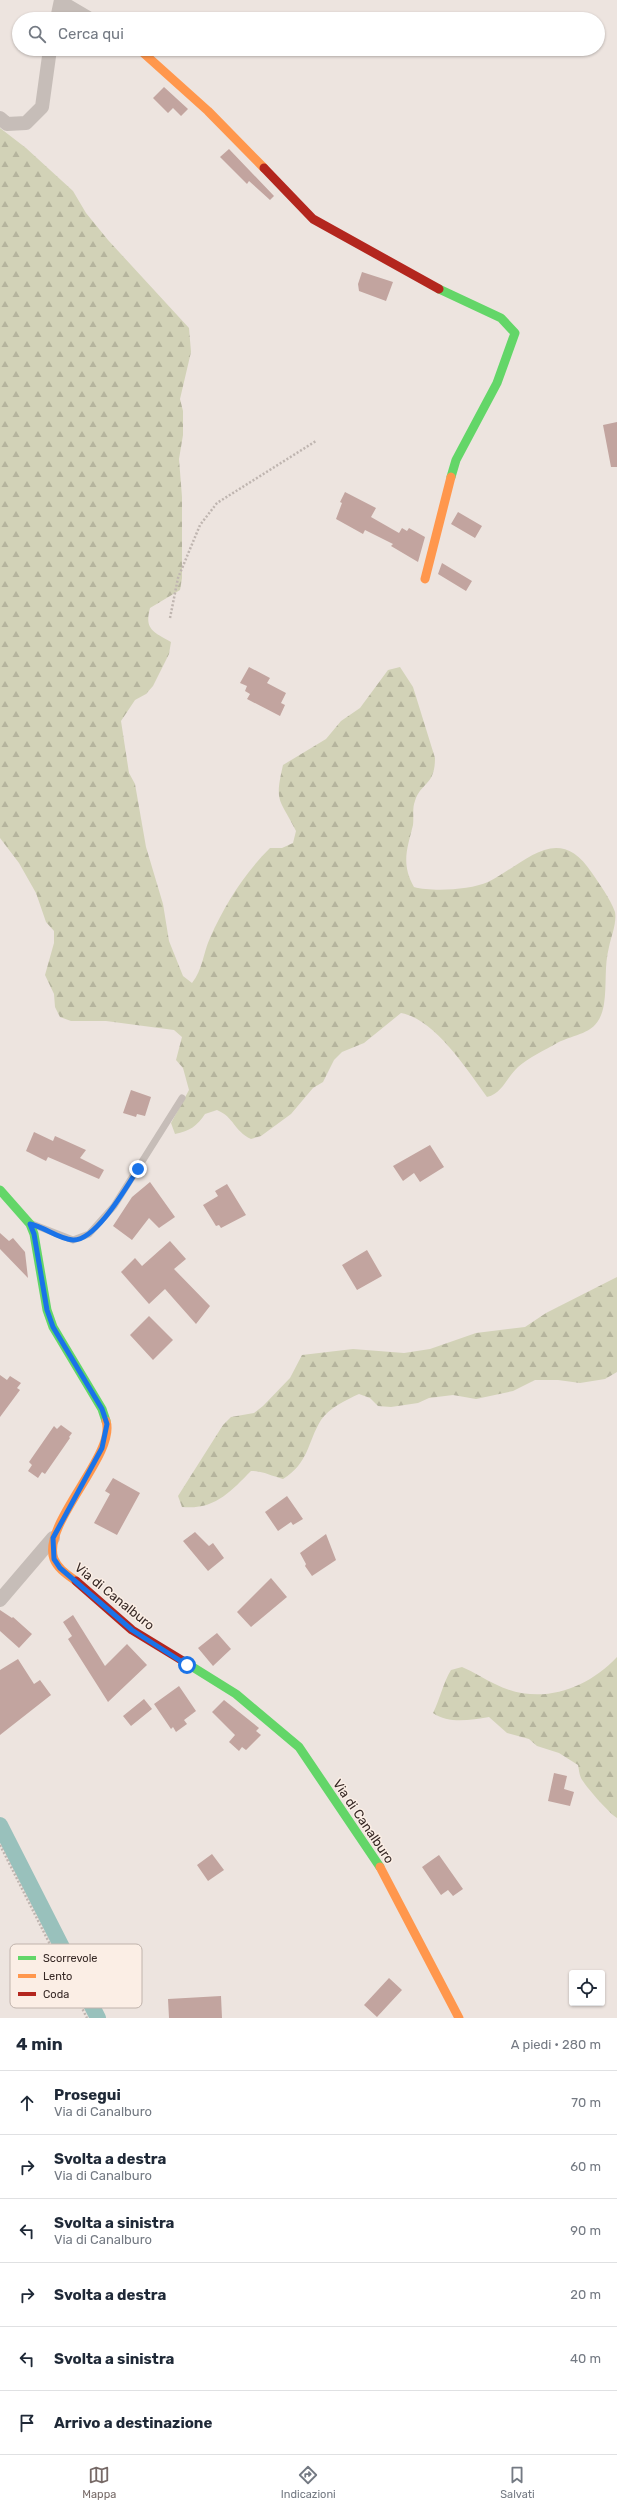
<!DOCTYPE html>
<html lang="it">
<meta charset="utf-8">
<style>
body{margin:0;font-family:Rubik,sans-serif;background:#f6f6f7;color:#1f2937}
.controls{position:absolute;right:12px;bottom:12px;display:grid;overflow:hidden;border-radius:4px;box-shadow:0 1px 3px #0004}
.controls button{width:36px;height:36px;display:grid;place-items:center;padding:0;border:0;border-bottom:1px solid #e0e1e3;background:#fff;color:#1f2937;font:20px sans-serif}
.stop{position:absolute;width:12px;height:12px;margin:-9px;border:3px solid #1a73e8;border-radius:50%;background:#fff}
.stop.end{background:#1a73e8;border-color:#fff;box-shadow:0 1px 4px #0008}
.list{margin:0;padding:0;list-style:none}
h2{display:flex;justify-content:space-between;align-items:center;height:52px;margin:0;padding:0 16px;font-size:17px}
h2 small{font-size:13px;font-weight:400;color:#747a83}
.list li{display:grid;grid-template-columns:26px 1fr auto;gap:12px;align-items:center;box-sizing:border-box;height:64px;padding:0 16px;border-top:1px solid #e0e1e3}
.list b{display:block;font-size:15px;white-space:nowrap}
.list p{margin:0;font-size:13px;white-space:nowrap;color:#747a83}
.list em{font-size:13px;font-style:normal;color:#747a83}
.icon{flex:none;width:22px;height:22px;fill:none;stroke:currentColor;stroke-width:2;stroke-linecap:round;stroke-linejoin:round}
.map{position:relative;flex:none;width:617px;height:2018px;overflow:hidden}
.search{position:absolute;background:#fff;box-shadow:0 1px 3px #0004;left:12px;right:12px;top:12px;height:44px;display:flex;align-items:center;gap:10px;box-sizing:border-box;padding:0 14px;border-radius:22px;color:#747a83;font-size:15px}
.sheet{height:436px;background:#fff}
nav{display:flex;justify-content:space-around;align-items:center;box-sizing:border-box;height:56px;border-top:1px solid #e0e1e3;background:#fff;font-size:11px;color:#747a83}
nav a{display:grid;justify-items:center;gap:2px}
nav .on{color:#776a67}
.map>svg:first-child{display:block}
.forest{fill:url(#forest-firs)}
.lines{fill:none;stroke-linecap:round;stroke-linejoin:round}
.canal{stroke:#99c1bc;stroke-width:16}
.building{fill:#c2a49f}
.path{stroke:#bfb5b0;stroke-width:2.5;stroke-dasharray:2 2;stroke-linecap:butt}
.lane{stroke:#c6bdb8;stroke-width:7}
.street{stroke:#c6bdb8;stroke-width:14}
.fast{stroke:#63d668;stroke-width:9}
.slow{stroke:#ff974d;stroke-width:9}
.jam{stroke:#b3261e;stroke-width:9}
.route{stroke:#1a73e8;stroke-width:5}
.labels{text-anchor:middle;stroke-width:3;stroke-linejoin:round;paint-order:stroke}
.street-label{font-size:13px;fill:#372926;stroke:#fbeee5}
.key{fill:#fbeee5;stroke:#c0b3ac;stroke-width:1}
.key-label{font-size:11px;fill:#372926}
</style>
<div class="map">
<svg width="617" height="2018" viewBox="0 0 617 2018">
<defs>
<pattern id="forest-firs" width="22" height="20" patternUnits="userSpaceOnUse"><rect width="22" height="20" fill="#d2d2b7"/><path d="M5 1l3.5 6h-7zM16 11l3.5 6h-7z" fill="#b5b49d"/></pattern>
</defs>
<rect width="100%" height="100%" fill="#ede4df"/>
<path class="forest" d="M0,128l26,20 47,43 13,22 22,27 81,88 2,24 -11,47 3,12v24l-4,24 3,38v81l-2,12 -30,18c-6,22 4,24 21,34l-2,12 -16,32 -7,8 -11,6 -14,21 8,52 6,11 11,63 17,57 6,37 14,35 9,7c11,-14 11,-30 18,-45 15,-34 34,-64 60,-90h12l11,-5 3,-12c-16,-33 -22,-27 -13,-66l43,-26 15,-18 19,-13 28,-38 12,-3 13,20 22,71c0,28 -14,24 -20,43 -3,7 -1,16 -2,24 -6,24 -12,39 1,62 18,5 56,3 74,-5 38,-19 70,-61 104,-9 8,12 18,25 23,39 2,11 -4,25 -6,35 -5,19 -2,38 -5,57 -5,31 -25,28 -47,39 -12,7 -29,15 -39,24 -12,11 -15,26 -31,30 -19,-26 -52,-78 -86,-84l-37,30 -22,9 -8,8 -11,22 -10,6 -22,26 -30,22 -10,3c-17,-8 -17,-22 -34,-29l-12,4c-8,12 -15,17 -30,20l-4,-11 18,-33 -6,-22 -7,-8 6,-23 -8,-7 -68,-9h-35l-11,-4 -5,-10 -1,-13 -9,-19 9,-32v-12l-8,-9 -10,-29 -17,-30 -19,-25z
M617,1277v95l-12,7 -25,4 -22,-3h-23l-22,11 -37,8 -23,-4 -24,3 -11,5 -27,4 -13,-1 -8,-8 -11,-4c-13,6 -30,14 -38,26 -14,23 -12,43 -38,59 -12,-3 -20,-8 -32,-8 -21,21 -36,39 -69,36l-4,-11 45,-71 8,-8 23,-4 9,-7 27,-28 12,-23 51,-6 51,4 26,-4 46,-16 49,-6 21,-14z
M617,1657v161c-8,-5 -32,-32 -36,-40 -2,-4 -2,-9 -3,-13l-19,-12 -22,-7 -8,-7 -22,-6 -18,-16c-19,3 -40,7 -56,-4 7,-14 10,-30 18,-43l11,-3c12,5 22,12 33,17 43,22 90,7 122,-27z"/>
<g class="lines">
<path class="canal" d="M0,1825l98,193"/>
</g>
<path class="building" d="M164,87l24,22 -7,7 -8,-8 -5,5 -15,-15z
M229,149l45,47 -4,4 -21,-19 -2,3 -27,-27z
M362,272l31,10 -7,19 -27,-10 -1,-7z
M617,422v45h-6l-8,-42z
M345,492l31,16 -5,9 28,16 3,-5 5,3 2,-3 16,9 -7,25 -27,-16 2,-2 -28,-14 -2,4 -27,-15 6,-16 -2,-1z
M458,512l24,14 -7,12 -24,-14z
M442,563l30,18 -6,10 -28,-17z
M249,667l21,11 -3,5 19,10 -5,10 4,2 -5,11 -33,-17 3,-5 -5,-3 2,-5 -7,-3z
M131,1090l20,7 -6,19 -8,-2 -1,3 -13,-4z
M34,1132l19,9 2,-5 31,14 -6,8 24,12 -5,9 -51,-22 -2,4 -20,-10z
M430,1145l14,22 -24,15 -6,-9 -11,8 -10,-15z
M150,1182l25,35 -16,11 -10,-10 -17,22 -19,-14 19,-29z
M227,1184l19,31 -25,13 -2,-3 -3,1 -13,-21 15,-9 -3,-5z
M0,1233l9,8 4,-3 12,14 3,26 -28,-29z
M170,1241l16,18 -12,10 36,37 -14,18 -31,-35 -16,15 -28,-32 14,-14 7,8z
M367,1250l15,26 -25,14 -15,-25z
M149,1316l24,24 -20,20 -23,-25z
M0,1375l7,5 3,-4 11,7 -4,5 3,2 -20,27z
M61,1425l11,8 -3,4 1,1 -25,36 -3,-2 -4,6 -10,-7 4,-6 -3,-3 25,-36 3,3z
M113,1478l27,15 -23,42 -23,-12 16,-29 -5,-3z
M287,1496l16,23 -10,6 -2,-3 -13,9 -13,-19z
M195,1532l14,14 4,-3 11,15 -16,13 -25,-30z
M326,1534l10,26 -24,16 -7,-10 1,-2 -6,-11z
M271,1578l16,19 -36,30 -14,-15z
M0,1610l12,8 1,-1 19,17 -13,14 -19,-17z
M73,1615l32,51 22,-22 20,21 -39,37 -40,-63 4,-3 -9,-14z
M217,1633l14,16 -18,17 -15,-18z
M18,1659l16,25 6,-4 11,15 -51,40v-65z
M179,1686l17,25 -12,9 3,4 -11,8 -3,-5 -2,2 -17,-25z
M144,1699l8,10 -21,17 -8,-10z
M224,1700l35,28 -3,3 5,4 -15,15 -4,-3 -3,4 -10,-9 6,-7 -23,-23z
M554,1773l13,3 -3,13 10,3 -4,14 -22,-5z
M212,1854l12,16 -16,11 -11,-16z
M439,1855l24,34 -10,7 -5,-6 -7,5 -19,-28z
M389,1978l13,12 -25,27 -13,-12z
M221,1996l1,22h-53l-1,-19z"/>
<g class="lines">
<path class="path" d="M170,618l8,-40 22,-53 17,-22 99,-62
M0,1845l87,173"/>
<path class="lane" d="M32,1224l41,16 16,-6 25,-28 68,-108"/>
<path class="street" d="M61,2l29,17
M57,19l4,-19
M0,118l7,6 19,-1 16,-16 8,-58
M0,1600l53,-62"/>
<path class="fast" d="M439,289l62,29 14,15 -18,50 -41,77 -5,17
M0,1190l30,34 4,10 13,76 6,17 49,82 4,12
M183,1661l53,33 63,53 81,120"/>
<path class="slow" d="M139,49l69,62 56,57
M425,579l26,-102
M76,1581c-8,-6 -18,-12 -22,-22 -13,-35 63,-105 52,-138
M380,1867l79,151"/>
<path class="jam" d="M264,168l49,51 126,70
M76,1581l56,49 51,31"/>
</g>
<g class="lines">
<path class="route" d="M138,1169c-11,17 -42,72 -65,71 -15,-1 -28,-13 -43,-16l4,10 13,76 6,17 49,82 5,15 -5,24 -49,90 1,21 6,9 72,62 55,35"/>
</g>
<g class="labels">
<g class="street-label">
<text transform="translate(115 1596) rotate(39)" y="5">Via di Canalburo</text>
<text transform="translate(364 1821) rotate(56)" y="5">Via di Canalburo</text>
</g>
</g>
<rect x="10" y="1944" width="132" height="64" rx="6" class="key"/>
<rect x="18" y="1956" width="18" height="4" fill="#63d668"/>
<rect x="18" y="1974" width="18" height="4" fill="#ff974d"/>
<rect x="18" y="1992" width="18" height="4" fill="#b3261e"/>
<g class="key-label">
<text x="43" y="1962">Scorrevole</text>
<text x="43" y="1980">Lento</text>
<text x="43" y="1998">Coda</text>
</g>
</svg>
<div class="controls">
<button><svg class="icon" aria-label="locate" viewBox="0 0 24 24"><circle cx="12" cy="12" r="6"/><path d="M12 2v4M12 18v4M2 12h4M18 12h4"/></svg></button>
</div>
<div class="stop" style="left:187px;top:1665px"></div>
<div class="stop end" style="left:138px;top:1169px"></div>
<div class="search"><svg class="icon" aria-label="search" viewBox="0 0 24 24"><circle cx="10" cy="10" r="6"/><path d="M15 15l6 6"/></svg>Cerca qui</div>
</div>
<section class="sheet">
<h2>4 min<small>A piedi · 280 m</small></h2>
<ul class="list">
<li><svg class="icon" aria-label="ahead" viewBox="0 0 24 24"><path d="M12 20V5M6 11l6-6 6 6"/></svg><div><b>Prosegui</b><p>Via di Canalburo</p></div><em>70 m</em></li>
<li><svg class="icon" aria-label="right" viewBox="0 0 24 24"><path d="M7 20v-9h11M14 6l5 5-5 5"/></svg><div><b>Svolta a destra</b><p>Via di Canalburo</p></div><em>60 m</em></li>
<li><svg class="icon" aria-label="left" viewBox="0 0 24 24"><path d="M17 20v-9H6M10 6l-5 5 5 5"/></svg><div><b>Svolta a sinistra</b><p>Via di Canalburo</p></div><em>90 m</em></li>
<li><svg class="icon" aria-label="right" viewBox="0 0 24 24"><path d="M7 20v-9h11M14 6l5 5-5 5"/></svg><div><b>Svolta a destra</b></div><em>20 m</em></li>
<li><svg class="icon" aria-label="left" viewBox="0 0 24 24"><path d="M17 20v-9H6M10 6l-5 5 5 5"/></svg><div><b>Svolta a sinistra</b></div><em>40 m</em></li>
<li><svg class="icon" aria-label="arrive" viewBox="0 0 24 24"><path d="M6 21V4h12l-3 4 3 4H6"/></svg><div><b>Arrivo a destinazione</b></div></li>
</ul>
</section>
<nav>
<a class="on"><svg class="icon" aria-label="map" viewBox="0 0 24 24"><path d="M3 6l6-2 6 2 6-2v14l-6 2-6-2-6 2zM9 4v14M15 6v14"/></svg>Mappa</a>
<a><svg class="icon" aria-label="directions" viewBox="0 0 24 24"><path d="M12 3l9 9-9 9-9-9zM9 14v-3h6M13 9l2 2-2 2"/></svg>Indicazioni</a>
<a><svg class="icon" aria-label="saved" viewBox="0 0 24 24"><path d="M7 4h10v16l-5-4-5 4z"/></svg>Salvati</a>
</nav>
